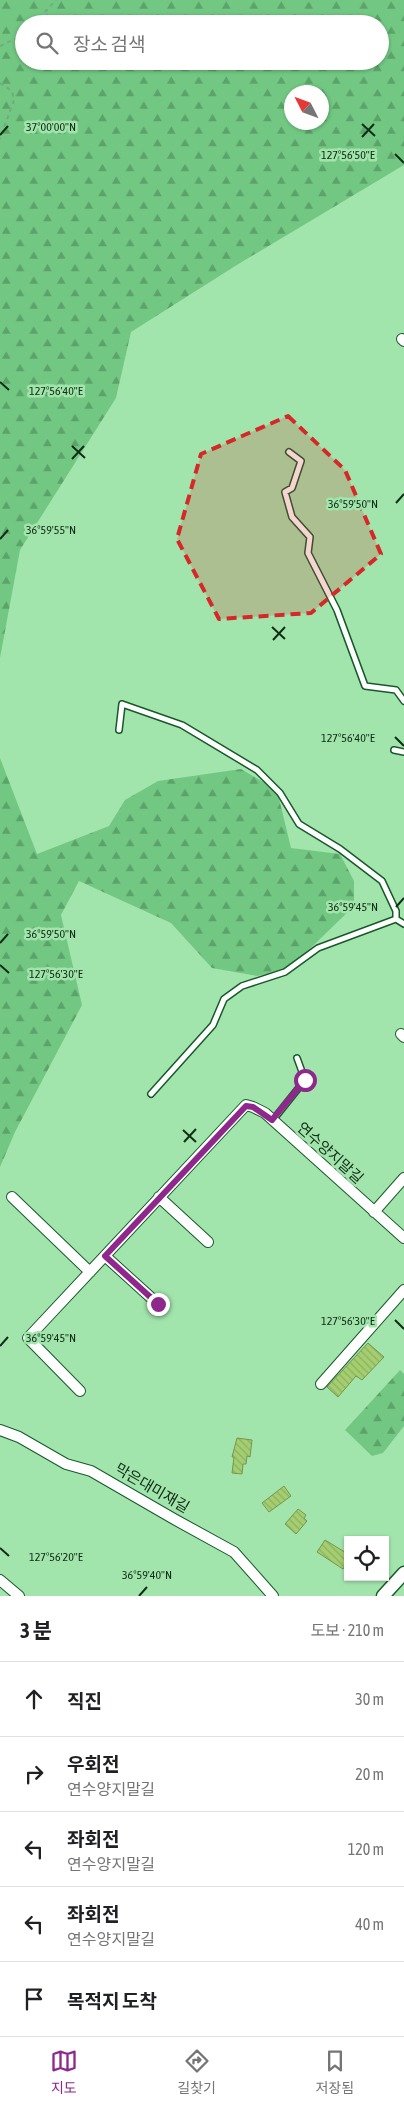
<!DOCTYPE html>
<html lang="ko">
<meta charset="utf-8">
<style>
body{margin:0;font-family:"Asap Condensed","Noto Sans KR",sans-serif;background:#f2f2f2;color:#202124}
.controls{position:absolute;right:15px;bottom:15px;display:grid;overflow:hidden;border-radius:0px;box-shadow:0 1px 4px #0004}
.controls button{width:45px;height:45px;display:grid;place-items:center;padding:0;border:0;border-bottom:1px solid #e0e0e0;background:#fff;color:#202124;font:25px sans-serif}
.compass{position:absolute;left:284px;top:85px;width:45px;height:45px;border-radius:50%;background:#fff;box-shadow:0 1px 4px #0004;rotate:312deg}
.stop{position:absolute;width:15px;height:15px;margin:-11px;border:4px solid #8f288d;border-radius:50%;background:#fff}
.stop.end{background:#8f288d;border-color:#fff;box-shadow:0 1px 5px #0008}
.list{margin:0;padding:0;list-style:none}
h2{display:flex;justify-content:space-between;align-items:center;height:65px;margin:0;padding:0 20px;font-size:21px}
h2 small{font-size:16px;font-weight:400;color:#757577}
.list li{display:grid;grid-template-columns:32px 1fr auto;gap:15px;align-items:center;box-sizing:border-box;height:75px;padding:0 20px;border-top:1px solid #e0e0e0}
.list b{display:block;font-size:19px;white-space:nowrap}
.list p{margin:0;font-size:16px;white-space:nowrap;color:#757577}
.list em{font-size:16px;font-style:normal;color:#757577}
.icon{flex:none;width:28px;height:28px;fill:none;stroke:currentColor;stroke-width:2;stroke-linecap:round;stroke-linejoin:round}
.map{position:relative;flex:none;width:404px;height:1596px;overflow:hidden}
.search{position:absolute;background:#fff;box-shadow:0 1px 4px #0004;left:15px;right:15px;top:15px;height:55px;display:flex;align-items:center;gap:12px;box-sizing:border-box;padding:0 18px;border-radius:28px;color:#757577;font-size:19px}
.sheet{height:440px;background:#fff}
nav{display:flex;justify-content:space-around;align-items:center;box-sizing:border-box;height:70px;border-top:1px solid #e0e0e0;background:#fff;font-size:14px;color:#757577}
nav a{display:grid;justify-items:center;gap:2px}
nav .on{color:#8f288d}
.map>svg:first-child{display:block}
.forest{fill:url(#forest-firs);fill-rule:evenodd}
.building{fill:url(#building-back-hatch);stroke:#769550}
.lines{fill:none;stroke-linecap:round;stroke-linejoin:round}
.service-casing{stroke:#175a2a;stroke-width:8}
.minor-casing{stroke:#175a2a;stroke-width:12}
.tertiary-casing{stroke:#175a2a;stroke-width:15}
.path{stroke:#74ab7d;stroke-width:2;stroke-dasharray:4 4;stroke-linecap:butt}
.service{stroke:#fff;stroke-width:5}
.minor{stroke:#fff;stroke-width:10}
.tertiary{stroke:#fff;stroke-width:12}
.route{stroke:#8f288d;stroke-width:6}
.marked{fill:#d62828;fill-opacity:0.2;stroke:#d62828;stroke-width:4;stroke-dasharray:10 6;stroke-linejoin:round}
.ticks{fill:none;stroke:#112c17;stroke-width:2}
.labels{text-anchor:middle;stroke-width:5;stroke-linejoin:round;paint-order:stroke}
.street-label{font-size:15px;fill:#112c17;stroke:#a2e5ac}
.ticks-label{font-size:12px;text-anchor:middle;fill:#112c17;stroke:#a2e5ac;stroke-width:5;stroke-linejoin:round;paint-order:stroke}
</style>
<div class="map">
<svg width="404" height="1596" viewBox="0 0 404 1596">
<defs>
<pattern id="forest-firs" width="22" height="20" patternUnits="userSpaceOnUse" patternTransform="scale(1.25)"><rect width="22" height="20" fill="#72c883"/><path d="M5 1l3.5 6h-7zM16 11l3.5 6h-7z" fill="#5ca36a"/></pattern>
<pattern id="building-back-hatch" width="6" height="6" patternUnits="userSpaceOnUse" patternTransform="scale(1.25)"><rect width="6" height="6" fill="#a4ce70"/><path d="M-1 5l2 2M0 0l6 6M5-1l2 2" fill="none" stroke="#8cb160"/></pattern>
</defs>
<rect width="100%" height="100%" fill="#a2e5ac"/>
<path class="forest" d="M0,0h404v165l-164,98 -109,69 -15,66 -96,152 -20,108zM24,24h356v37h-356zM322,92v30h-30v-30z
M0,758l37,96 72,-28 16,-26 33,-19 83,-12 36,21 14,58 49,6 14,27v25l-66,64 -31,6 -45,-8 -41,-45 -92,-42 -18,34 21,90 -67,127 -15,35z
M400,1370l4,4v52l-21,27 -11,3 -27,-26z"/>
<path class="building" d="M368,1343l16,14 -22,23 -6,-4 -18,21 -11,-10z
M237,1438l15,2 -2,17 -3,-1 -1,8h-3l-1,10 -10,-1 2,-16h-2z
M284,1486l7,10 -22,16 -7,-9z
M298,1509l8,6 -2,3 3,3 -11,13 -11,-10z
M325,1540l23,14v8l-5,7 -26,-17z"/>
<g class="lines">
<defs>
<path id="service" d="M289,452l12,9 -9,27 -7,4 7,25 18,20 -2,16 29,57 28,76 31,4 8,11
M119,730l3,-26 60,21 75,45 23,23 19,31 41,25 42,32 14,30v8l8,5
M394,750l10,2
M151,1094l62,-69 11,-26 18,-13 43,-14 33,-24 78,-29
M273,1120l32,-40 -8,-22"/>
<path id="minor" d="M402,339l2,2
M401,1034l3,3
M12,1197l78,75
M159,1197l49,45
M374,1212l30,-34
M105,1256l53,48
M321,1384l83,-94
M80,1391l-52,-53 218,-233 7,2 12,6 139,125
M0,1430l19,7 47,27 25,7 83,48 60,33 39,44
M0,1580l19,16"/>
<path id="tertiary" d="M383,1596l21,-23"/>
</defs>
<use href="#service" class="service-casing"/>
<use href="#minor" class="minor-casing"/>
<use href="#tertiary" class="tertiary-casing"/>
<path class="path" d="M34,24l22,-24
M0,46l15,-7 9,-7
M0,83l12,8 2,9 -14,39"/>
<use href="#service" class="service"/>
<use href="#minor" class="minor"/>
<use href="#tertiary" class="tertiary"/>
</g>
<g class="lines">
<path class="route" d="M158,1304l-53,-48 141,-150 7,1 19,13 33,-40"/>
</g>
<path class="marked" d="M288,416l57,54 36,84 -70,59 -92,6 -42,-80 24,-85z"/>
<path class="ticks" d="M362,124l13,12M0,135l8,-9M362,137l12,-13M395,154l9,9M0,382l9,8M72,446l13,12M72,459l12,-13M396,503l8,-9M0,539l8,-9M272,627l13,12M273,640l12,-13M395,737l9,9M396,907l8,-9M0,943l8,-9M0,965l9,8M183,1130l13,12M184,1142l12,-13M395,1320l9,9M0,1346l8,-9M0,1548l9,8M139,1596l8,-9"/>
<g class="labels">
<g class="street-label">
<text transform="translate(330 1153) rotate(42)" y="5">연수양지말길</text>
<text transform="translate(152 1488) rotate(30)" y="5">막은대미재길</text>
</g>
</g>
<g class="ticks-label">
<text x="51" y="131">37°00'00"N</text>
<text x="348" y="159">127°56'50"E</text>
<text x="56" y="395">127°56'40"E</text>
<text x="353" y="508">36°59'50"N</text>
<text x="51" y="534">36°59'55"N</text>
<text x="348" y="742">127°56'40"E</text>
<text x="353" y="911">36°59'45"N</text>
<text x="51" y="938">36°59'50"N</text>
<text x="56" y="978">127°56'30"E</text>
<text x="348" y="1325">127°56'30"E</text>
<text x="51" y="1342">36°59'45"N</text>
<text x="56" y="1561">127°56'20"E</text>
<text x="147" y="1579">36°59'40"N</text>
</g>
</svg>
<div class="controls">
<button><svg class="icon" aria-label="locate" viewBox="0 0 24 24"><circle cx="12" cy="12" r="6"/><path d="M12 2v4M12 18v4M2 12h4M18 12h4"/></svg></button>
</div>
<svg class="compass" viewBox="-18 -18 36 36"><path d="M0-13l5 13h-10z" fill="#e53935"/><path d="M0 13l5-13h-10z" fill="#757577"/></svg>
<div class="stop" style="left:305px;top:1080px"></div>
<div class="stop end" style="left:158px;top:1304px"></div>
<div class="search"><svg class="icon" aria-label="search" viewBox="0 0 24 24"><circle cx="10" cy="10" r="6"/><path d="M15 15l6 6"/></svg>장소 검색</div>
</div>
<section class="sheet">
<h2>3 분<small>도보 · 210 m</small></h2>
<ul class="list">
<li><svg class="icon" aria-label="ahead" viewBox="0 0 24 24"><path d="M12 20V5M6 11l6-6 6 6"/></svg><div><b>직진</b></div><em>30 m</em></li>
<li><svg class="icon" aria-label="right" viewBox="0 0 24 24"><path d="M7 20v-9h11M14 6l5 5-5 5"/></svg><div><b>우회전</b><p>연수양지말길</p></div><em>20 m</em></li>
<li><svg class="icon" aria-label="left" viewBox="0 0 24 24"><path d="M17 20v-9H6M10 6l-5 5 5 5"/></svg><div><b>좌회전</b><p>연수양지말길</p></div><em>120 m</em></li>
<li><svg class="icon" aria-label="left" viewBox="0 0 24 24"><path d="M17 20v-9H6M10 6l-5 5 5 5"/></svg><div><b>좌회전</b><p>연수양지말길</p></div><em>40 m</em></li>
<li><svg class="icon" aria-label="arrive" viewBox="0 0 24 24"><path d="M6 21V4h12l-3 4 3 4H6"/></svg><div><b>목적지 도착</b></div></li>
</ul>
</section>
<nav>
<a class="on"><svg class="icon" aria-label="map" viewBox="0 0 24 24"><path d="M3 6l6-2 6 2 6-2v14l-6 2-6-2-6 2zM9 4v14M15 6v14"/></svg>지도</a>
<a><svg class="icon" aria-label="directions" viewBox="0 0 24 24"><path d="M12 3l9 9-9 9-9-9zM9 14v-3h6M13 9l2 2-2 2"/></svg>길찾기</a>
<a><svg class="icon" aria-label="saved" viewBox="0 0 24 24"><path d="M7 4h10v16l-5-4-5 4z"/></svg>저장됨</a>
</nav>
